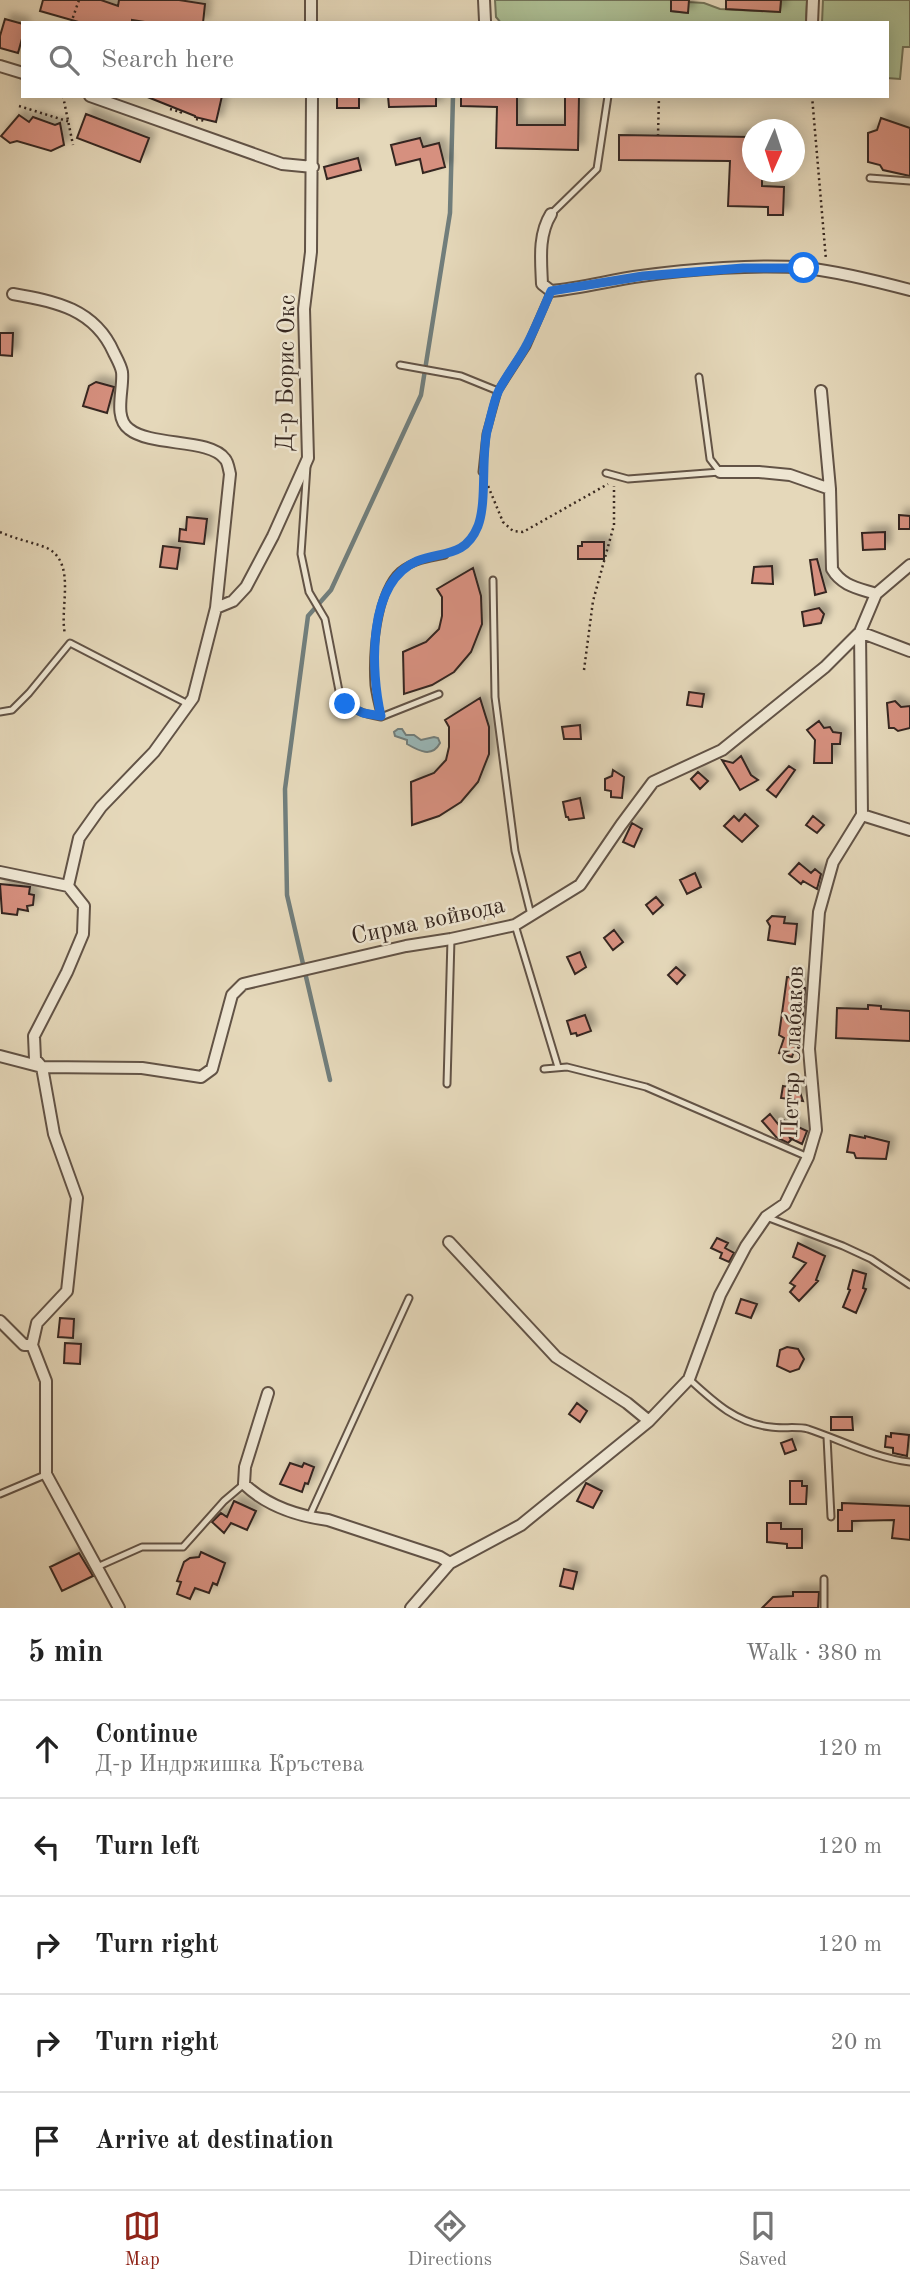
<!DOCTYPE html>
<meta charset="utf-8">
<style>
body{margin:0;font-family:"Old Standard TT",serif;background:#f6f6f6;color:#222}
.compass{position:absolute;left:742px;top:119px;width:63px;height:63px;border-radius:50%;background:#fff;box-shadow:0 4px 18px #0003;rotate:183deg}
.stop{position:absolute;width:21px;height:21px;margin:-16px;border:5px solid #1a73e8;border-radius:50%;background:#fff}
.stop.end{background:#1a73e8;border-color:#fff;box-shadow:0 2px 7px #0008}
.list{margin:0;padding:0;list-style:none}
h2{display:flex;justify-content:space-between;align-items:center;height:91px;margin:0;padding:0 28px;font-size:30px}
h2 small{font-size:23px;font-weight:400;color:#767676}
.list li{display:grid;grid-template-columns:46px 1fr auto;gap:21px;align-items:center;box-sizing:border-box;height:98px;padding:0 28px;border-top:2px solid #e0e0e0}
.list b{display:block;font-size:26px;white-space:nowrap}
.list p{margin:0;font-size:23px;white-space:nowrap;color:#767676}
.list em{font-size:23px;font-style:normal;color:#767676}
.icon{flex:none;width:38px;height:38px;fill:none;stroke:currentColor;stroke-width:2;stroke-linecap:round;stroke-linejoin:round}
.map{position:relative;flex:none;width:910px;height:1608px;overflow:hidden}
.search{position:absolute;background:#fff;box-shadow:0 4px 18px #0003;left:21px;right:21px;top:21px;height:77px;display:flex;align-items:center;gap:18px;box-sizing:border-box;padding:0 24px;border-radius:0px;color:#767676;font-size:26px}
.sheet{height:581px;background:#fff}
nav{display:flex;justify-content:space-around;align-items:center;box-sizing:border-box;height:98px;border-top:2px solid #e0e0e0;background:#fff;font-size:19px;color:#767676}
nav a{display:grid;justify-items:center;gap:4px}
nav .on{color:#8f2418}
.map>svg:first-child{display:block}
.green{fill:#aec095;stroke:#72745a;stroke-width:2}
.water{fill:#99b8b9;stroke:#717e7c;stroke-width:2}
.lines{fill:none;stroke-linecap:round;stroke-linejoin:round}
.stream{stroke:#717e7c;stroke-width:4.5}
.building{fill:#d6907f;stroke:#362720;stroke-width:2;filter:url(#shadow)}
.lane-casing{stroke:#625346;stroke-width:9}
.street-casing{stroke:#625346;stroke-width:14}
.path{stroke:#362720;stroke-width:2.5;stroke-dasharray:2 3.5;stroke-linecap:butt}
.lane{stroke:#eee6d2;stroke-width:5}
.street{stroke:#eee6d2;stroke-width:10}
.route{stroke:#1a73e8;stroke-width:9}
.labels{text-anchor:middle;stroke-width:5;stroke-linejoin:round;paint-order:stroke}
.street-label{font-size:24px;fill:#362720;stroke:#eee6d2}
</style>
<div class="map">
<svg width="910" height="1608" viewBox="0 0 910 1608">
<defs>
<filter id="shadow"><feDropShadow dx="6" dy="-6" stdDeviation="3.5" flood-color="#0004"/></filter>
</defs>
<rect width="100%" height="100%" fill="#e5d8ba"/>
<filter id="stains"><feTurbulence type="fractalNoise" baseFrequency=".00286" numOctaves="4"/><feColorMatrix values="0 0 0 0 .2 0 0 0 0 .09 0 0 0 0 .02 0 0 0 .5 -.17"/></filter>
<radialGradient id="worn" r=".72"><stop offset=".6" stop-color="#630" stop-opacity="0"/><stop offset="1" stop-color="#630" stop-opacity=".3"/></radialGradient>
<path class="green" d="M495,0h176v11l16,2 1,-11 16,1 16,6 60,3 1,-12h26l-1,23h-305l-5,-6z
M823,0h87v47h-7l-3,32 -13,-1v-55h-65z"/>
<path class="water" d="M398,729h4l4,6h8l7,5 13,-3 4,1 2,5c-8,15 -21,8 -33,1v-4l-12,-4 -1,-4z"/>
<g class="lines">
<path class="stream" d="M330,1080l-43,-185 -2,-106 23,-173 23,-26 90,-195 29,-182 3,-117"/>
</g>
<path class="building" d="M43,0h58l17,6 1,-6h60l26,4 -2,19h-52l-19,-3v3h-50l-42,-12z
M671,0h18l-1,13 -17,-2z
M726,0h55l-1,12 -54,-3z
M5,19l18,5v11l-5,18 -18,-5v-12z
M145,96h77l-6,26 -21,-5v-1z
M337,96h22v12h-22z
M388,96h48v10l-47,1z
M461,96h56v29h48v-29h14l-1,54 -82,-2 1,-41 -36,-1z
M86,114l63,24 -9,24 -63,-24z
M19,115l10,7 4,-5 22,8 5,-2 4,22 -13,6 -34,-10 -7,2 -9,-7z
M881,118l29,10v48l-27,-6 -3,-5 -12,-3v-29l9,-3z
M619,135l133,2v35h10v14l22,1 -1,28h-15v-8l-40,-1 2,-45 -111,-1z
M420,138l3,9 16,-4 6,24 -22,6 -3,-14 -24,6 -5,-20z
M358,158l3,12 -34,9 -3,-12z
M0,333h13l-1,23 -12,-1z
M96,382l18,5 -7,26 -24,-7 6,-20z
M899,515l11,1v13h-11z
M187,517l20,2 -3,25 -25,-3 1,-12 6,1z
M885,532v17l-22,1 -1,-17z
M582,542h22v17h-26v-13h4z
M163,546l17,2 -3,21 -17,-2z
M817,559l9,33 -11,3 -5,-35z
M772,566l1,18 -21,-1 2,-16z
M473,568l8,28 1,28 -11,28 -17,20 -22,13 -28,9 -1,-42 23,-10 13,-13 3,-13v-19l-5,-8z
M819,608l5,6 -3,9 -17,3 -2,-14z
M689,692l15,2 -2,13 -15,-2z
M480,698l9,29v27l-11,28 -17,20 -22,14 -27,9 -1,-43 23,-9 12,-13 3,-13v-20l-4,-7z
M895,701l6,6 9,-1v22l-12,3 -4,-3h-5l-2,-25z
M819,721l5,7 6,-1 3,5 8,1 -1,11h-8v19h-18l1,-23 -8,-10z
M580,725l1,14h-17l-2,-12z
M741,756l10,19 7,5 -18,10 -18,-30 11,3z
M789,766l6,4 -19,27 -9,-7z
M613,770l11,7 -2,21 -11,-1v-6l-6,-1v-11l7,-3z
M698,772l10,9 -8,8 -9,-10z
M580,798l4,20 -15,2 -1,-3h-2l-3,-15z
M745,814l13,12 -16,16 -18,-16 10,-10 5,5z
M813,816l11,9 -7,8 -11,-8z
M632,823l10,6 -8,18 -11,-5z
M799,863l12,10 4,-4 6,5 -4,15 -14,-8 -2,3 -12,-10z
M695,873l6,14 -14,7 -7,-14z
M0,884l30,3 -1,7 5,1 -1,10 -6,1 1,5 -10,-2 -1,6 -15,-2z
M656,897l7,8 -10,9 -7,-9z
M772,916l13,1 -1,6 13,1 -2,20 -27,-4 2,-14 -3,-5z
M614,930l9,12 -10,8 -9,-12z
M580,952l6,15 -11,7 -8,-17z
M676,967l9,8 -8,9 -9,-9z
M787,977l14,1 -1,10h5l-3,40 -11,-3 4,23 -3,9 -13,-4 5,-15 -5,-3z
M868,1005l13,1v3l29,2v30l-74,-3 1,-30 31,1z
M585,1015l6,16 -14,5 -1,-3 -5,1 -4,-13z
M783,1086l16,3 4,12 -22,-3z
M770,1114l8,10 5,-4 24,11 -5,13 -12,-6 1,2 -3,3 -12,-6 -14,-16z
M850,1135l15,3v-2l24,6 -3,17 -30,-1 -2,-5 -7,-1z
M717,1238l11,5 -3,5 9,5 -5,9 -9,-4 2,-5 -11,-5z
M798,1243l27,13 -9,24 2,1 -19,20 -9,-9 5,-6 -5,-3 16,-20 -13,-6z
M853,1270l13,4 -3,14 3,1 -10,24 -13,-6 7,-17 -2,-1z
M741,1299l16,5 -6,14 -15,-5z
M60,1318l14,1 -1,19 -15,-1z
M65,1343l16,1 -1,20 -16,-1z
M787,1347l11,2 6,10 -5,10 -9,3 -13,-6 3,-16z
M577,1403l10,8 -7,11 -11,-8z
M831,1417h21l1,13h-22z
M891,1433l18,2 -2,21 -14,-3v-5l-8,-1 1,-11 5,1z
M792,1439l4,11 -11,4 -4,-11z
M290,1463l12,4 2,-4 10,4 -6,17 -3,-1 -3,9 -22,-8z
M790,1481h12v5h5l-1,18h-16z
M586,1483l16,8 -9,17 -16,-7z
M234,1501l22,10 -9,19 -16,-7 -7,10 -12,-11 9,-9 6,4z
M842,1503l68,3v34l-18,-2 2,-18 -42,1v10h-14v-21h4z
M767,1523h14v6h21v19h-15v-4l-20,-2z
M201,1552l24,11 -8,22 -4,-2 -4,10 -14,-5 -5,11 -13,-5 4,-12 -4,-1 7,-19 6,-4 9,-1z
M79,1553l14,23 -31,15 -12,-24z
M564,1569l13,3 -4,17 -13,-3z
M793,1592h26l-1,16h-56l11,-11 20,-1z"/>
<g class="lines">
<defs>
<path id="lane" d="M870,178l40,3
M551,214l46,-45 11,-73
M400,365l61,11 37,15
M699,377l11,82 10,13
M307,466l-6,88 8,38 16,27 15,77c10,14 24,18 41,21
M482,472l4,-38 12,-43 29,-45 24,-55
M606,473l22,6 92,-7
M493,580l2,117 20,154 16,64
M439,694l-58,23c-3,-11 -6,-22 -7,-32 -2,-30 2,-93 26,-114 12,-10 29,-13 45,-16
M0,712l12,-2 17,-17 41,-50 118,61
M515,925l43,142
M544,1069l23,-2 79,20 162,70
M447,1084l4,-145
M769,1218l74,28 28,13 39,26
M689,1379c25,23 47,44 82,48 11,2 26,-1 37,2 33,11 67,29 102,33
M827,1437l4,80
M0,1494l45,-19
M309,1517l100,-219
M97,1567l45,-20h41l41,-46 20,-17
M824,1608v-29"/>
<path id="street" d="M311,0v23
M484,0l1,21
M812,23l1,-23
M0,66l23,7
M90,96l192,68 31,3
M551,214c-13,21 -10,46 -9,70l9,7c31,-3 60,-11 90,-15 48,-7 117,-12 165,-8 35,4 70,13 104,22
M13,294c42,7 82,15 101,59 3,6 7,13 8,19 2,17 -9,45 7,57 22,18 81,9 96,30 3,3 4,11 5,15l-14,134
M821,391l9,98 2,80c10,17 26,19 44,25
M720,472h39l31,3 40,14
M862,815l48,15
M0,872l68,14
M0,1056l42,11 100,1 59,9 11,-8 20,-74 11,-11 163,-38 45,-7 64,-14 65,-40 41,-60 32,-43 69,-32 103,-83 35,-35 16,-38 34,-29
M449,1242l107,115 71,46 22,18
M0,1321l24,24h8
M268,1393l-23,74 -1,17c22,21 54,32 84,36l112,37 10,6
M119,1608l-73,-134v-93l-14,-36 5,-22 30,-32 10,-93 -23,-64 -12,-67 -7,-8 -1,-23 33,-64 16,-38 1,-28 -16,-20 11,-48 22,-31 53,-55 39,-54 23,-90 17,-7 13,-14 27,-51 35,-78 -4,-149 7,-57 1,-156
M411,1608l39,-45 71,-38 128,-104 40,-42 31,-84 26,-49 20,-29 19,-13 23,-47 8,-27 -7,-81 10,-137 14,-50 29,-47 -2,-183 50,19"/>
</defs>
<use href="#lane" class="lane-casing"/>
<use href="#street" class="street-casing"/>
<path class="path" d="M71,23l8,-23
M63,96l10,49
M812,96l14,164
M19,106l51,16
M170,109l11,3 -2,4
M196,119l9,2
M658,136l1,-40
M486,481l17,41 10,9 10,1 85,-48
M0,532c15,7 32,10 47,16 30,15 12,60 18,86
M454,552c28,-12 27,-44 28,-70
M584,670l9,-69 21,-76v-39"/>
<use href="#lane" class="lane"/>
<use href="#street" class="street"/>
</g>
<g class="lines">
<path class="route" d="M345,704l18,9 18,3c-10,-44 -15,-133 36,-155 25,-10 48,-3 61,-35 9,-24 3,-67 9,-95 4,-13 6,-29 12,-41 8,-16 20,-30 28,-46 9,-17 16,-35 24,-53l92,-15 100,-8h61"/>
</g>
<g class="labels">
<g class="street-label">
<text transform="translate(285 373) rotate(-89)" y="8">Д-р Борис Окс</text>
<text transform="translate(428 920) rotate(-12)" y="8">Сирма войвода</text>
<text transform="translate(792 1052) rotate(-88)" y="8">Петър Слабаков</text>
</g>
</g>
<rect width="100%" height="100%" filter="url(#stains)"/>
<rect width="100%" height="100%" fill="url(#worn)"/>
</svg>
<svg class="compass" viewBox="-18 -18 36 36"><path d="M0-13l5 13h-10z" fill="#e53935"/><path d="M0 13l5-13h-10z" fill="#767676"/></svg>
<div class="stop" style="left:804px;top:268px"></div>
<div class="stop end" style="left:345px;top:704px"></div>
<div class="search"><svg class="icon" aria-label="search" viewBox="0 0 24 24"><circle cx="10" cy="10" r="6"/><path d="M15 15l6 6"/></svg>Search here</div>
</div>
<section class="sheet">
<h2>5 min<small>Walk · 380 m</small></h2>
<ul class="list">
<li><svg class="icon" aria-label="ahead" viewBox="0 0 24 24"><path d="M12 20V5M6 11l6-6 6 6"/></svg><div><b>Continue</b><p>Д-р Индржишка Кръстева</p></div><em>120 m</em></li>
<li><svg class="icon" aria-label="left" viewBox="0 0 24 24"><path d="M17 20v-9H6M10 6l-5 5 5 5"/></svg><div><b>Turn left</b></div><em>120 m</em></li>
<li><svg class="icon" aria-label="right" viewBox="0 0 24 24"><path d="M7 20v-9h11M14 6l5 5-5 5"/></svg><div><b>Turn right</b></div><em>120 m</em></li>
<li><svg class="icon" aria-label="right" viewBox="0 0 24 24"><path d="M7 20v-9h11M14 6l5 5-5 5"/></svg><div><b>Turn right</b></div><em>20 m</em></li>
<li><svg class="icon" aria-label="arrive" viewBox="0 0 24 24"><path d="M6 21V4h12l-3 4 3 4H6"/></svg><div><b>Arrive at destination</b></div></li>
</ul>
</section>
<nav>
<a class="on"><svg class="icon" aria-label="map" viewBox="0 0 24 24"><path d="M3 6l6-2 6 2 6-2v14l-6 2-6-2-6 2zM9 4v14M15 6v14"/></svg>Map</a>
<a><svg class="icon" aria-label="directions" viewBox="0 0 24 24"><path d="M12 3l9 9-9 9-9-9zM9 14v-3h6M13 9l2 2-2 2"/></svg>Directions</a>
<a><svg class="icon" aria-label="saved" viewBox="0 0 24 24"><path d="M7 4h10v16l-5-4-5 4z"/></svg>Saved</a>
</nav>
